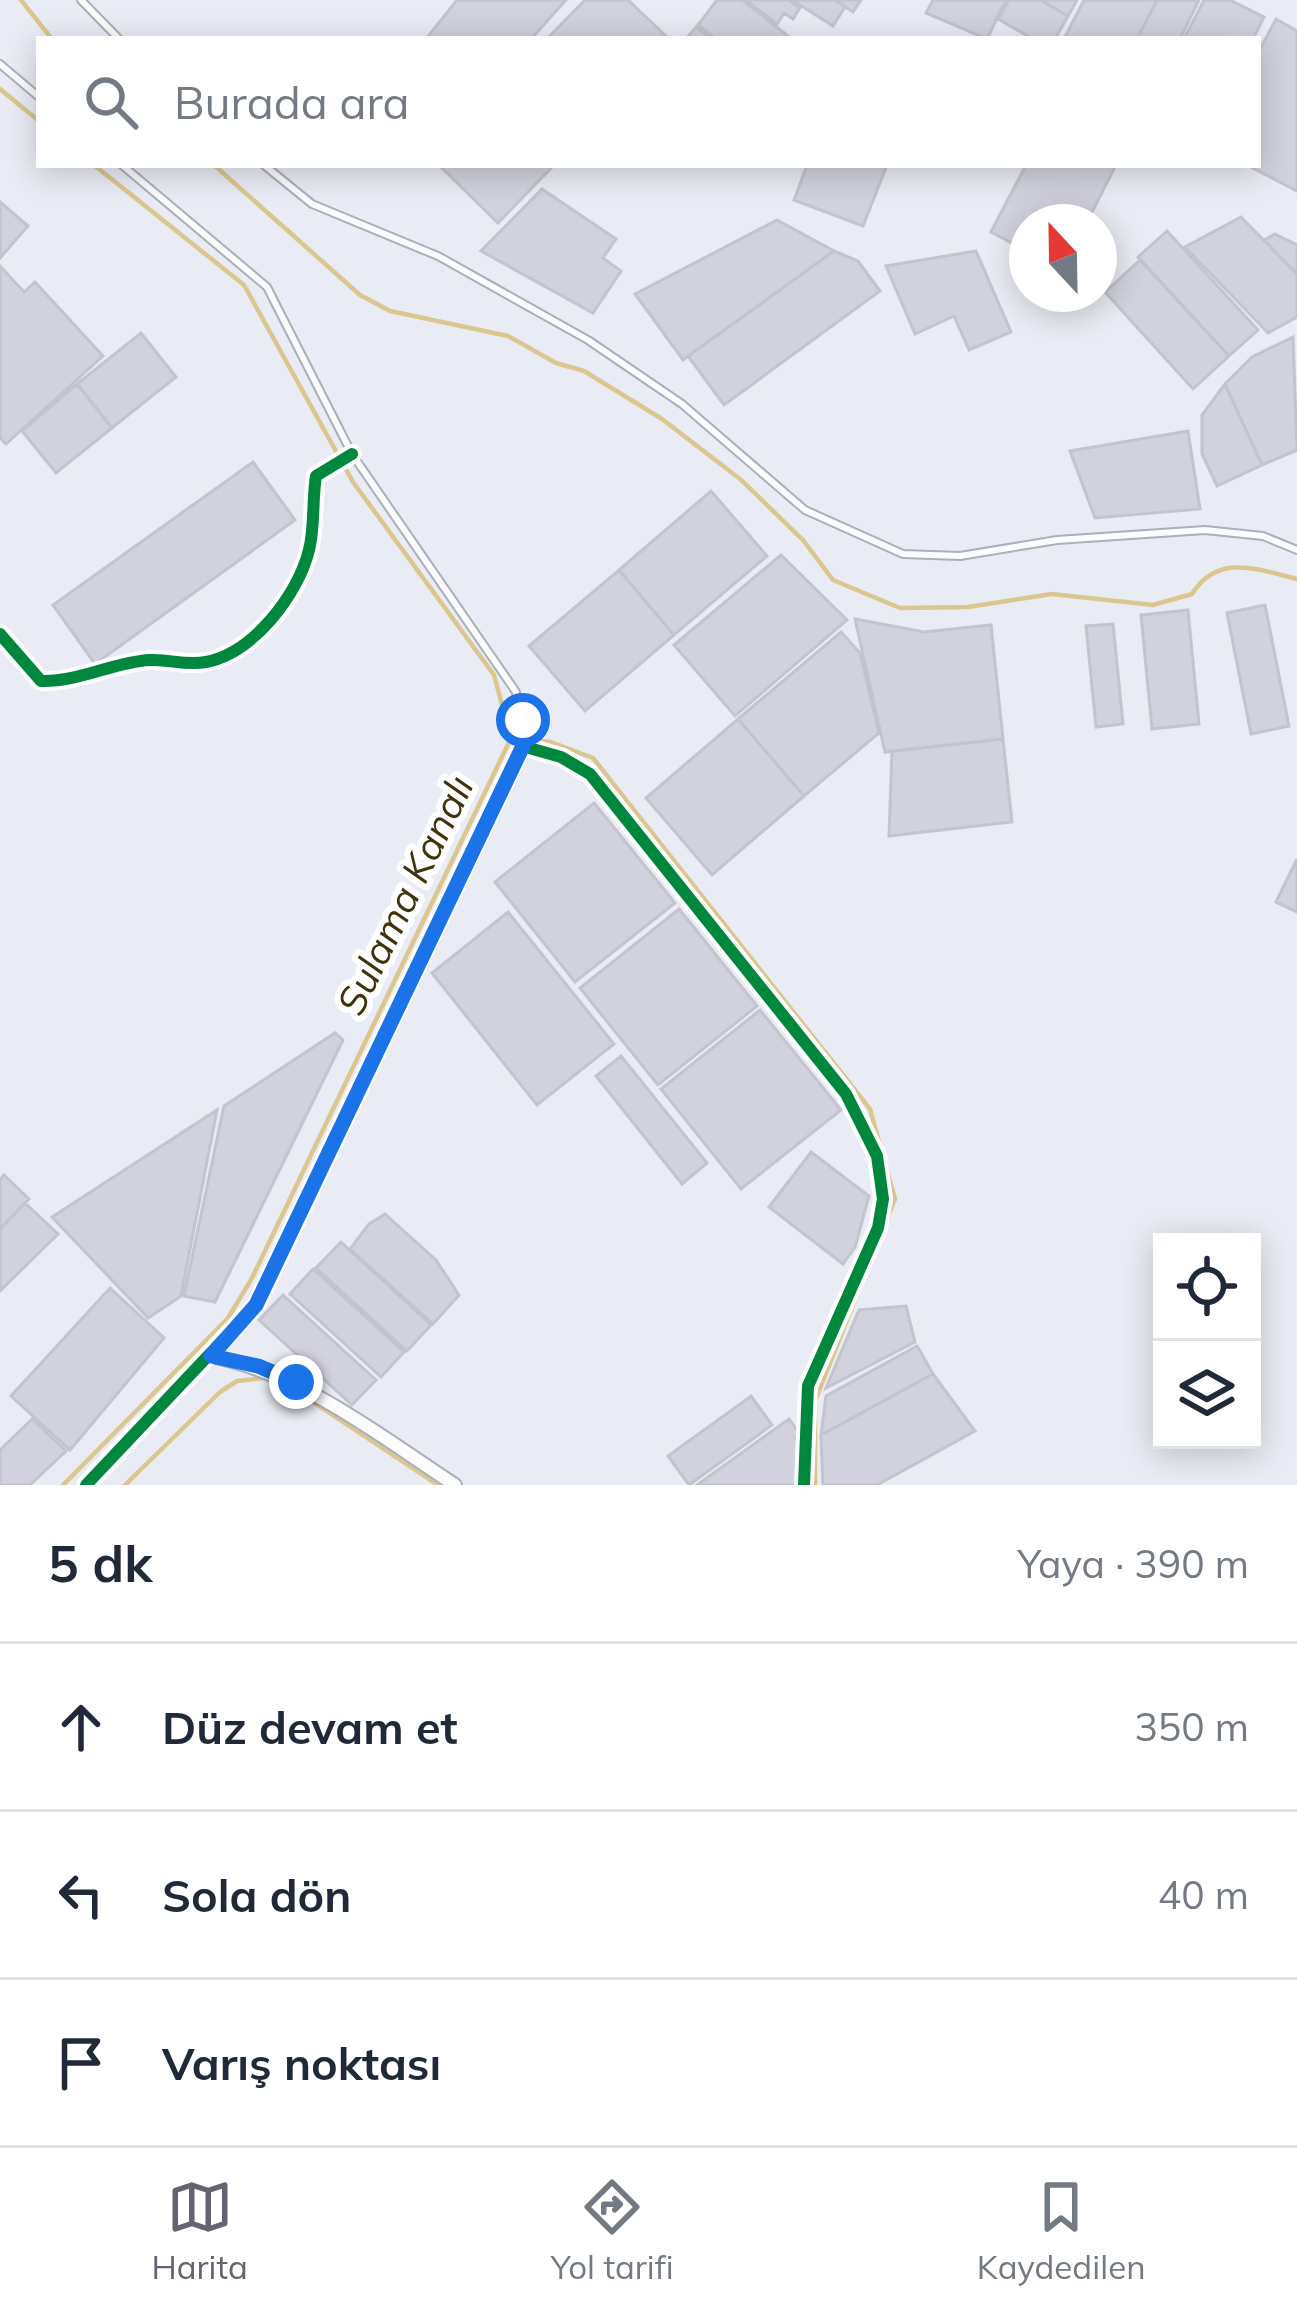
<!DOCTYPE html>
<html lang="tr">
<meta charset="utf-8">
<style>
body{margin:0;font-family:Mulish,sans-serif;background:#f2f2f3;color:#1f2937}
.controls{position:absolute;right:36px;bottom:36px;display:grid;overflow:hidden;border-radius:0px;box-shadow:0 6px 30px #0003}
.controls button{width:108px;height:108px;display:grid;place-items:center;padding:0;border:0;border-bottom:3px solid #e0e1e3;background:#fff;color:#1f2937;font:60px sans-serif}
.compass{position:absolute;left:1009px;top:204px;width:108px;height:108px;border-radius:50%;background:#fff;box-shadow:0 6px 30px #0003;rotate:338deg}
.stop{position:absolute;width:36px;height:36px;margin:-27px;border:9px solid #1a73e8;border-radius:50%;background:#fff}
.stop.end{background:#1a73e8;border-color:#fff;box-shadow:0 3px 12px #0008}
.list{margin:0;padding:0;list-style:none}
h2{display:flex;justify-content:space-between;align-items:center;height:156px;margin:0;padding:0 48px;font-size:51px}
h2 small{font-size:39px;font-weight:400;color:#747a83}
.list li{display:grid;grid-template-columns:78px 1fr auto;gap:36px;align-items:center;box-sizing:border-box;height:168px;padding:0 48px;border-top:3px solid #e0e1e3}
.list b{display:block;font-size:45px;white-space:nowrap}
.list em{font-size:39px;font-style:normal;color:#747a83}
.icon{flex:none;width:66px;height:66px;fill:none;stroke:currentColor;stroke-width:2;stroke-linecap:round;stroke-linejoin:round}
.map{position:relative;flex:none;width:1297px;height:1485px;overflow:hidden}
.search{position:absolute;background:#fff;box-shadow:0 6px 30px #0003;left:36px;right:36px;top:36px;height:132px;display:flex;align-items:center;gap:30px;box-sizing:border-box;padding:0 42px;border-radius:0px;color:#747a83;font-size:45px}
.sheet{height:660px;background:#fff}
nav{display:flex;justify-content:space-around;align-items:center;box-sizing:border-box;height:168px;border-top:3px solid #e0e1e3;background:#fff;font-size:33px;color:#747a83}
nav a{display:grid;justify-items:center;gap:6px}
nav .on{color:#626571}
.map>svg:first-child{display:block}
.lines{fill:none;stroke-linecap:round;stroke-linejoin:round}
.stream{stroke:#dbc68f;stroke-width:4.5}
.building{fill:#d1d2dd;stroke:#c3c4ce;stroke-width:3}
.lane-casing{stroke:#abafb9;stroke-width:10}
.street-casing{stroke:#abafb9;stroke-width:16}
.lane{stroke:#fcfcfd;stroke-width:6}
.street{stroke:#fcfcfd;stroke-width:12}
.cycleway-casing{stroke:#fff;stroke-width:20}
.cycleway{stroke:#00873e;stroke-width:12}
.route{stroke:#1a73e8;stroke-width:15}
.labels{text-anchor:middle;stroke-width:12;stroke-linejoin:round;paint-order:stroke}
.water-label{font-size:39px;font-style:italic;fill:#3f330e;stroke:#fff}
</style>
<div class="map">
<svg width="1297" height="1485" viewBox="0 0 1297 1485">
<rect width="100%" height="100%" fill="#e9ecf4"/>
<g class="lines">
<path class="stream" d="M21,0l31,39
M0,89l39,32
M214,165l146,130 30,16 118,25 48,27 28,8 78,48 78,60 63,61 30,40 67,28 68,-1 84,-13 101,11 39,-11c26,-41 65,-25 105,-15
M511,738l40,4 42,16 277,351 25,90 -80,202v84
M301,1394l137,91
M63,1485l165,-167 24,-40 259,-540 -17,-63 -141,-193 -109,-197 -150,-120
M125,1485l95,-93 17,-11 27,-3"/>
</g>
<path class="building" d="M457,0h109l-35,39h-105z
M585,0h43l41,39h-122z
M717,0h25l50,39h-76l-18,-14z
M746,0h43l11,8 -7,11 -9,-6 -7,11z
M792,0h43l10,7 -12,19z
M835,0h26l-8,12z
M933,0h73l-19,39 -61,-26z
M1009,0h31l28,16 -13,23h-22l-35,-20z
M1040,0h37l-9,16z
M1084,0h73l-20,39h-73z
M1157,0h42l-19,39h-43z
M1204,0h26l34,17 -11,22h-69z
M1276,19l21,12v160l-50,-26h11v-112z
M696,27l15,12h-25z
M439,165h115l-56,58z
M807,165h80l-24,61 -69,-26z
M1026,165h90l-29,57h-60v25l-6,1 -30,-16z
M542,189l74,50 -13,19 18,13 -28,42 -112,-62z
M0,202l28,24 -28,32z
M1241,217l56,57v43l-29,16 -83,-86z
M777,220l57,31 -151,109 -48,-66z
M1167,231l91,99 -29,26 -91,-99z
M1275,234l22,11v29l-33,-34z
M834,251l24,10 22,30 -156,114 -36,-49z
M976,251l35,81 -42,18 -15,-34 -39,18 -29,-68z
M1140,260l89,96 -36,33 -88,-97z
M0,266l24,26 11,-10 68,74 -97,88 -6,-6z
M141,333l35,44 -64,51 -35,-44z
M1293,337l4,113 -35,15 -37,-81 27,-27z
M77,384l35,44 -56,45 -34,-42z
M1225,384l37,81 -45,21 -15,-32v-39z
M1188,431l12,78 -105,9 -25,-67z
M253,462l42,58 -200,144 -42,-59z
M711,491l56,65 -93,79 -55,-65z
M781,555l66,65 -112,96 -61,-71z
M619,570l55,65 -89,76 -56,-65z
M1265,605l24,121 -38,8 -24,-121z
M1188,610l11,114 -47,5 -11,-114z
M855,619l69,13 67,-7 12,114 -118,13z
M1113,624l10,100 -27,3 -10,-101z
M841,632l19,21 19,80 -75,63 -66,-77z
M738,719l66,77 -92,79 -66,-77z
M1003,739l9,83 -123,14 3,-85z
M594,803l81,100 -100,79 -80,-100z
M1297,859v53l-21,-10z
M679,909l78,97 -99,79 -78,-97z
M508,912l106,132 -77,61 -105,-132z
M760,1010l81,100 -100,79 -80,-100z
M335,1033l8,7 -128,262 -31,-6 40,-190z
M621,1056l86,107 -25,21 -86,-108z
M217,1110l-36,186 -33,22 -96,-101z
M811,1152l58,44 -14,51 -12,17 -74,-57z
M4,1175l25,24 -29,30v-49z
M25,1203l33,31 -58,57v-62z
M385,1214l51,46 23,35 -26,29 -83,-75 19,-25z
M341,1242l90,83 -24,26 -91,-83z
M313,1269l91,83 -23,25 -91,-83z
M110,1288l54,50 -94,112 -59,-54z
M283,1295l93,85 -24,25 -93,-85z
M906,1306l9,36 -89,46 33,-78z
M917,1346l16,28 -112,61 5,-39z
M933,1374l42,57 -98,54h-54l-2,-50z
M751,1396l21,29 -83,60 -21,-29z
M32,1419l34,32 -36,34h-30v-35z
M789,1419l12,17 -2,49h-102z"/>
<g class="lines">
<defs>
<path id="lane" d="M81,0l38,39
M0,64l39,33
M122,165l145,122 85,167 164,238 6,54
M264,165l48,39 126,52 150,84 94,64 123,106 98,44 57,2 97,-16 148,-10 58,6 34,14"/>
<path id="street" d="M0,634l41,47c39,1 72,-19 109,-21 20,-1 35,6 56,2 47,-9 92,-67 103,-112 6,-24 3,-50 7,-74l36,-22
M211,1356c93,19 166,78 244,129
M86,1485l170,-180 266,-559 39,11 29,17 256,320 31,62 6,43 -5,29 -70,158 -4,99"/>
</defs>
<use href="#lane" class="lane-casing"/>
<use href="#street" class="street-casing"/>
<use href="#lane" class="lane"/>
<use href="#street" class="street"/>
<defs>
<path id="cycleway" d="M0,634l41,47c39,1 72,-19 109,-21 20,-1 35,6 56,2 47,-9 92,-67 103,-112 6,-24 3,-50 7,-74l36,-22
M86,1485l170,-180 266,-559 39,11 29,17 256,320 31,62 6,43 -5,29 -70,158 -4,99"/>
</defs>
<use href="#cycleway" class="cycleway-casing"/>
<use href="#cycleway" class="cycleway"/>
</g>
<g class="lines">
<path class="route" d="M296,1382l-38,-16 -47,-10 45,-51 267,-559v-26"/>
</g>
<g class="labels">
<g class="water-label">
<text transform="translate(405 895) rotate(-64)" y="14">Sulama Kanalı</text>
</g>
</g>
</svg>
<div class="controls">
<button><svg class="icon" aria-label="locate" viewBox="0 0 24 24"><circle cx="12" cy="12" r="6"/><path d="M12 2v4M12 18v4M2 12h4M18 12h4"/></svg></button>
<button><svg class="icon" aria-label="layers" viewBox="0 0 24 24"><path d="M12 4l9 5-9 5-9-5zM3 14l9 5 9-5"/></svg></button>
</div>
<svg class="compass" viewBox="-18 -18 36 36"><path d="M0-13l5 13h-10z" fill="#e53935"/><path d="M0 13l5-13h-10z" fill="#747a83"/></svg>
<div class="stop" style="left:523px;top:720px"></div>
<div class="stop end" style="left:296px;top:1382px"></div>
<div class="search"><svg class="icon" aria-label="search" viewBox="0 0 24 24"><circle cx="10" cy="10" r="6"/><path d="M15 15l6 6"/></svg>Burada ara</div>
</div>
<section class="sheet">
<h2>5 dk<small>Yaya · 390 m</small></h2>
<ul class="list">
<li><svg class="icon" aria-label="ahead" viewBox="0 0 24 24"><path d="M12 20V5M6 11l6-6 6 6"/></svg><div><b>Düz devam et</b></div><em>350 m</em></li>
<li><svg class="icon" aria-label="left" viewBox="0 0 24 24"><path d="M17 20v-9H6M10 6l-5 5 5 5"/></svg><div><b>Sola dön</b></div><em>40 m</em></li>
<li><svg class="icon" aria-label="arrive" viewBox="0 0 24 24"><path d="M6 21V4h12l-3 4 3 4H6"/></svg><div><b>Varış noktası</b></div></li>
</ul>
</section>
<nav>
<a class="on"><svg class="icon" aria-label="map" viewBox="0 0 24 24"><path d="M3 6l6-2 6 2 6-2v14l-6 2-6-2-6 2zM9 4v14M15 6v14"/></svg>Harita</a>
<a><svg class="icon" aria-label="directions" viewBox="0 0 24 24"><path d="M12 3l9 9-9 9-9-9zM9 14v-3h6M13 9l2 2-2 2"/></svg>Yol tarifi</a>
<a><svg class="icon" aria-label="saved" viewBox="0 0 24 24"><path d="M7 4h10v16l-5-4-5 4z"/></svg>Kaydedilen</a>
</nav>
